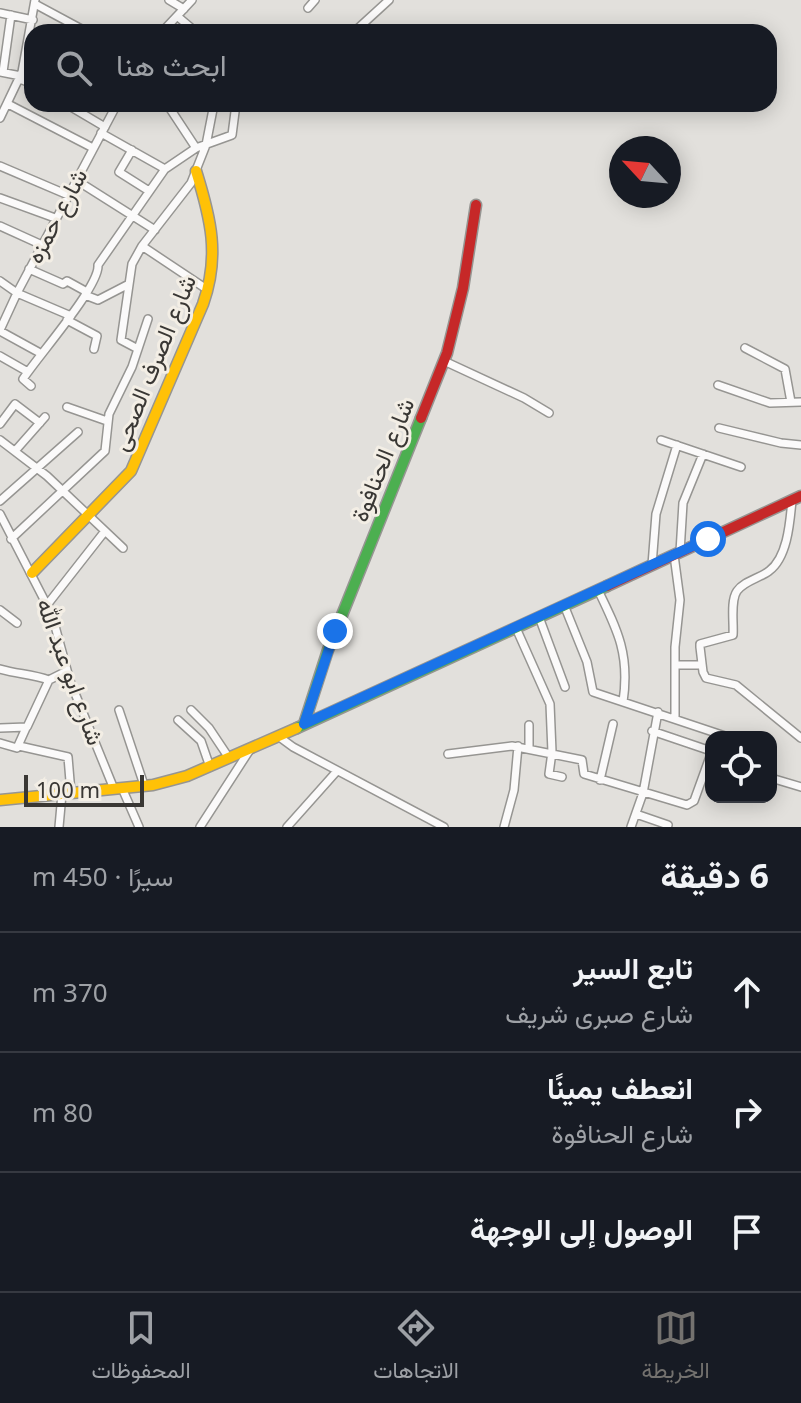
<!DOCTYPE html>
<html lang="ar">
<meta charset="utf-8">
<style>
body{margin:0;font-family:"Noto Sans",Vazirmatn,sans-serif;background:#20242c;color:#f1f3f6;direction:rtl}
.controls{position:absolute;right:24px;bottom:24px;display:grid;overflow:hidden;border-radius:16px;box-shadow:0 4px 20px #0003}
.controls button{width:72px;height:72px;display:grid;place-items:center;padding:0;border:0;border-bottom:2px solid #363941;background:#171b24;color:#f1f3f6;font:40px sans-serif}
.compass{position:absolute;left:609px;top:136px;width:72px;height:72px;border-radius:50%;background:#171b24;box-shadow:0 4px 20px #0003;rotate:296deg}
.scale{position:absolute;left:24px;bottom:20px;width:120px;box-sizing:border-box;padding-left:8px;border:4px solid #393734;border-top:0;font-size:22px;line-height:28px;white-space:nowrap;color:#393734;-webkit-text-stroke:6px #f3eee5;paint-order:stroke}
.stop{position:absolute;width:24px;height:24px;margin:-18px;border:6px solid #1a73e8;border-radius:50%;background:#fff}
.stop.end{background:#1a73e8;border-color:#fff;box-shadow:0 2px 8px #0008}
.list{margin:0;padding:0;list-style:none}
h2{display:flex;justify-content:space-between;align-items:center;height:104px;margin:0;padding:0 32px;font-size:34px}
h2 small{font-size:26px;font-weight:400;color:#9ea1a6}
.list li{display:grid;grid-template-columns:52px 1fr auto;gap:24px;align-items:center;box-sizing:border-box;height:120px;padding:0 32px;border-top:2px solid #363941}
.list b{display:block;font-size:30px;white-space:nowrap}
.list p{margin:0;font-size:26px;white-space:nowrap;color:#9ea1a6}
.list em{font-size:26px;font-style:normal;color:#9ea1a6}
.icon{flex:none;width:44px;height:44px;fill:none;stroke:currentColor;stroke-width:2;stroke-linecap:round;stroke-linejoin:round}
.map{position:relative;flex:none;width:801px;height:827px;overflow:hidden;direction:ltr}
.search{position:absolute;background:#171b24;box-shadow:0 4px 20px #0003;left:24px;right:24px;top:24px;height:88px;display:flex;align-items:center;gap:20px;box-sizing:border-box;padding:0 28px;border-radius:24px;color:#9ea1a6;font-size:30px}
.sheet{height:464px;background:#171b24}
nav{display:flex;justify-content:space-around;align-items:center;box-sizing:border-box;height:112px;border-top:2px solid #363941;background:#171b24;font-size:22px;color:#9ea1a6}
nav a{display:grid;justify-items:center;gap:4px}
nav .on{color:#74726f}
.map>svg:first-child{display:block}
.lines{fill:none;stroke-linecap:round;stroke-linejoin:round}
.street-casing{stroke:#969592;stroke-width:10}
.fast-casing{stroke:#969592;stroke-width:13}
.slow-casing{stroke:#969592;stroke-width:13}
.jam-casing{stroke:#969592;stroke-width:13}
.street{stroke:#fbfafa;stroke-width:7}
.fast{stroke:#4caf50;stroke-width:10}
.slow{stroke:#ffc107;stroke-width:10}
.jam{stroke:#c62828;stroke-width:10}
.route{stroke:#1a73e8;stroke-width:10}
.labels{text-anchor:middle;stroke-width:6;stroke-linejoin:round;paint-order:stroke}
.street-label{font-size:24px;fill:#393734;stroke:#f3eee5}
</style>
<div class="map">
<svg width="801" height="827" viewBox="0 0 801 827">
<rect width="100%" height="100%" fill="#e2e0dc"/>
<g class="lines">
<defs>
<path id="street" d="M169,0l15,9
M35,4l52,28
M308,8l7,-8
M0,13l33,7
M177,16l19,16
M162,32l30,-32
M354,32l35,-32
M0,72l21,4
M3,72l8,-57
M20,79l12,5
M8,104l85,44
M66,104l39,23
M167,104l29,44
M0,118l22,-46 13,-72
M101,133l64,36
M132,150l-13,22 30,19
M0,166l68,29
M76,180l79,50
M0,198l55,20
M0,226l42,19
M142,246l66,44
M29,269l34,15 4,-3 20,11
M0,281l17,12 54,23
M85,295l13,5 29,-15
M67,320l30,16 -3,13
M0,330l17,-37 100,-189
M0,331l40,22
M745,348l40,21 6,33
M138,349l-17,-9 11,-76 10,-18 49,-63 15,-38 8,-41
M0,356l28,16
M444,361l80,37 25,15
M718,385l52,18 31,-1
M31,386l-8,-7c15,-23 77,-93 75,-114l67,-96 31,-21 36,-13 4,-31
M67,407l40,14
M0,424l15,-20 25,19
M719,428l62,15 20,2
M0,440l47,36 76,72
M661,440l80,27
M15,451l30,-34
M792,500c-2,21 -4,57 -23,71 -9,7 -25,10 -32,20 -7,10 -3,32 -4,44l-33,9v3l3,25 3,6 30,7 65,53
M0,501l78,-69
M0,514l52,101 18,66 44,108
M11,539l94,-88 4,-37 23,-47 16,-48
M680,552l3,-49 20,-49
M674,555l6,45 -5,47v71
M652,565l4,-51 21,-69
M598,590c20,41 32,65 25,112
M47,605l58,-74
M564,605l23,57 6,30 135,45
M0,610l17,13
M539,617l26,70
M516,628l34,76 2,48 -3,22 13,3
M676,665h26
M0,669c17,5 32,5 49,11l18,-9
M119,710l25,75
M191,710l18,18 20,30
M178,720l23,21 9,26
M0,728l27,-1 22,-47
M652,731l59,20
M278,736l15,11 151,80
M0,743l17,5 9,-20
M19,746l49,11 3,36
M529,748v-23
M448,754l64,-8 70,14 2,14 103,31 7,-4 17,-47
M771,778l30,9
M600,780l13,-56
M122,788l17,39
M636,814l32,11
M59,827l3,-33
M200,827l51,-79
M287,827l50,-56
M504,827l10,-37 4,-44
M631,827l12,-34 15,-81"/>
<path id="fast" d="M304,724l24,-74 93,-232
M297,728l310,-142"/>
<path id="slow" d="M32,573l99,-102 72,-167c17,-48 8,-85 -7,-133
M0,800l153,-15 34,-9 110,-48"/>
<path id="jam" d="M421,418l26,-65 16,-65 13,-83
M607,586l194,-90"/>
</defs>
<use href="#street" class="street-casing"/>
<use href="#fast" class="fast-casing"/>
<use href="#slow" class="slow-casing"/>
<use href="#jam" class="jam-casing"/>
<use href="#street" class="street"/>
<use href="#fast" class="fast"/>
<use href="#slow" class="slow"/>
<use href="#jam" class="jam"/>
</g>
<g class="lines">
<path class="route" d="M335,631l-31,93 404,-185"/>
</g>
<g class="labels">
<g class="street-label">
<text transform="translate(57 216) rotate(-62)" y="8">شارع حمزه</text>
<text transform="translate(154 363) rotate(-68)" y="8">شارع الصرف الصحى</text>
<text transform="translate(383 460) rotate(-68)" y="8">شارع الحنافوة</text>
<text transform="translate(70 672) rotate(70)" y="8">شارع ابو عبد الله</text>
</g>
</g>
</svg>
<div class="controls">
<button><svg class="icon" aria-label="locate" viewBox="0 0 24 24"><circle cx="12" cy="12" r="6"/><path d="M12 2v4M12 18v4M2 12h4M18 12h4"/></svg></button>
</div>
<svg class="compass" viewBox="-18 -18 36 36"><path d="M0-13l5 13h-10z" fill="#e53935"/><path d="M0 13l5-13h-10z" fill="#9ea1a6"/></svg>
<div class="scale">100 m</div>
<div class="stop" style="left:708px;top:539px"></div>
<div class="stop end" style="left:335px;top:631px"></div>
<div class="search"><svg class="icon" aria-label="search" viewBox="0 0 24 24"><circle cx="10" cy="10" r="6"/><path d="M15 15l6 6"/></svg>ابحث هنا</div>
</div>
<section class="sheet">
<h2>6 دقيقة<small>سيرًا · 450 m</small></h2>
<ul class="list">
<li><svg class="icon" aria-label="ahead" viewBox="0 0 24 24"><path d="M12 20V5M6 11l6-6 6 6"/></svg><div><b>تابع السير</b><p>شارع صبرى شريف</p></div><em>370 m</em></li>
<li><svg class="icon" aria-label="right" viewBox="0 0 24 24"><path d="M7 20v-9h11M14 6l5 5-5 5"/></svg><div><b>انعطف يمينًا</b><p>شارع الحنافوة</p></div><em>80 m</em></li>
<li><svg class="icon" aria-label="arrive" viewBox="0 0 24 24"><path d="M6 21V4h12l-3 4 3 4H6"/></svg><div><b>الوصول إلى الوجهة</b></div></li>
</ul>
</section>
<nav>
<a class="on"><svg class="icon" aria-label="map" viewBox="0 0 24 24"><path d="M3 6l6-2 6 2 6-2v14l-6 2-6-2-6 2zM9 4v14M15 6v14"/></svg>الخريطة</a>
<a><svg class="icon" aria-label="directions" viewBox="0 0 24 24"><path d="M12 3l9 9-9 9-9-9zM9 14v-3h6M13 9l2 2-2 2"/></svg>الاتجاهات</a>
<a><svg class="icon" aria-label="saved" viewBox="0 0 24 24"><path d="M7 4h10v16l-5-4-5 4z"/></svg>المحفوظات</a>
</nav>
